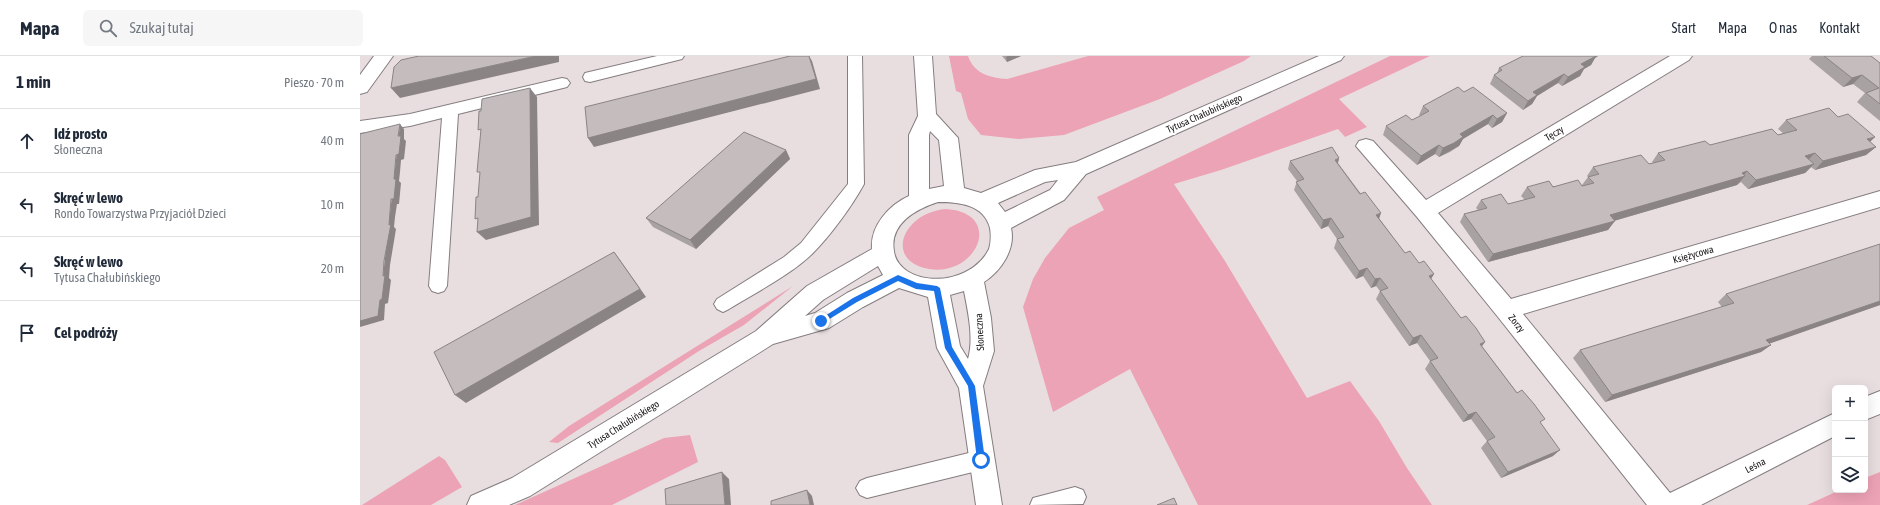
<!DOCTYPE html>
<html lang="pl">
<meta charset="utf-8">
<style>
body{margin:0;font-family:"Asap Condensed",sans-serif;background:#f6f6f7;color:#1f2937}
.controls{position:absolute;right:12px;bottom:12px;display:grid;overflow:hidden;border-radius:6px;box-shadow:0 4px 16px #0002}
.controls button{width:36px;height:36px;display:grid;place-items:center;padding:0;border:0;border-bottom:1px solid #e0e1e3;background:#fff;color:#1f2937;font:20px sans-serif}
.stop{position:absolute;width:12px;height:12px;margin:-9px;border:3px solid #1a73e8;border-radius:50%;background:#fff}
.stop.end{background:#1a73e8;border-color:#fff;box-shadow:0 1px 4px #0008}
.list{margin:0;padding:0;list-style:none}
h2{display:flex;justify-content:space-between;align-items:center;height:52px;margin:0;padding:0 16px;font-size:17px}
h2 small{font-size:13px;font-weight:400;color:#747a83}
.list li{display:grid;grid-template-columns:26px 1fr auto;gap:12px;align-items:center;box-sizing:border-box;height:64px;padding:0 16px;border-top:1px solid #e0e1e3}
.list b{display:block;font-size:15px;white-space:nowrap}
.list p{margin:0;font-size:13px;white-space:nowrap;color:#747a83}
.list em{font-size:13px;font-style:normal;color:#747a83}
.icon{flex:none;width:22px;height:22px;fill:none;stroke:currentColor;stroke-width:2;stroke-linecap:round;stroke-linejoin:round}
.map{position:relative;flex:none;width:1520px;height:449px;overflow:hidden}
header{display:flex;align-items:center;gap:24px;box-sizing:border-box;height:56px;padding:0 20px;background:#fff;border-bottom:1px solid #e0e1e3}
header strong{font-size:19px}
nav{display:flex;gap:22px;margin-inline-start:auto;font-size:14px}
.search{width:280px;height:36px;background:#f6f6f7;display:flex;align-items:center;gap:10px;box-sizing:border-box;padding:0 14px;border-radius:6px;color:#747a83;font-size:15px}
main{display:flex}
aside{flex:1;background:#fff}
.map>svg:first-child{display:block}
.green{fill:#eda3b6}
.lines{fill:none;stroke-linecap:round;stroke-linejoin:round}
.service-casing{stroke:#857d7f;stroke-width:2}
.minor-casing{stroke:#857d7f;stroke-width:2}
.service{fill:#fff;fill-rule:evenodd}
.minor{fill:#fff;fill-rule:evenodd}
.wall{fill:#a9a2a3}
.shaded-wall{fill:#8a8485}
.building{fill:#c5bcbe;stroke:#8a8485}
.route{fill:#1a73e8}
.labels{text-anchor:middle;stroke-width:4;stroke-linejoin:round;paint-order:stroke}
.street-label{font-size:10px;fill:#181516;stroke:#fff}
</style>
<header>
<strong>Mapa</strong>
<div class="search"><svg class="icon" aria-label="search" viewBox="0 0 24 24"><circle cx="10" cy="10" r="6"/><path d="M15 15l6 6"/></svg>Szukaj tutaj</div>
<nav><a>Start</a><a>Mapa</a><a>O nas</a><a>Kontakt</a></nav>
</header>
<main>
<aside>
<h2>1 min<small>Pieszo · 70 m</small></h2>
<ul class="list">
<li><svg class="icon" aria-label="ahead" viewBox="0 0 24 24"><path d="M12 20V5M6 11l6-6 6 6"/></svg><div><b>Idź prosto</b><p>Słoneczna</p></div><em>40 m</em></li>
<li><svg class="icon" aria-label="left" viewBox="0 0 24 24"><path d="M17 20v-9H6M10 6l-5 5 5 5"/></svg><div><b>Skręć w lewo</b><p>Rondo Towarzystwa Przyjaciół Dzieci</p></div><em>10 m</em></li>
<li><svg class="icon" aria-label="left" viewBox="0 0 24 24"><path d="M17 20v-9H6M10 6l-5 5 5 5"/></svg><div><b>Skręć w lewo</b><p>Tytusa Chałubińskiego</p></div><em>20 m</em></li>
<li><svg class="icon" aria-label="arrive" viewBox="0 0 24 24"><path d="M6 21V4h12l-3 4 3 4H6"/></svg><div><b>Cel podróży</b></div></li>
</ul>
</aside>
<div class="map">
<svg width="1520" height="449" viewBox="0 0 1520 449">
<rect width="100%" height="100%" fill="#e8dee0"/>
<path class="green" d="M589,0h19c6,18 23,22 39,23l81,-23h163l-7,5 -84,38 -96,36 -45,4 -38,-4 -13,-16 -7,-26 -5,-2z
M1030,0h40l-91,43 28,28 -22,10 -7,-8 -117,41 -47,14 51,77 82,137 43,-17 29,40 28,47 25,37h-234l-68,-136 -77,43 -30,-105 10,-28 12,-21 24,-30 35,-18 -7,-13z
M586,153c59,4 31,68 -17,60 -46,-8 -26,-57 17,-60z
M433,230l-49,39 -45,26 -141,92 -9,-1 20,-16z
M330,379l8,27 -86,43h-97l149,-67z
M79,400l6,4 17,27 -31,18h-69z
M1520,416v33h-73l33,-15h25v-12z"/>
<g class="lines">
<defs>
<path id="service" d="M297,0h27l-2,3 -92,23 -5,-1 -2,-4 2,-4z
M488,0h14l2,128c-12,22 -33,51 -51,69 -21,21 -58,40 -84,56l-6,3 -6,-3 -3,-5 3,-5 67,-42 17,-14 47,-59z
M202,22l5,1 3,4 -3,4 -109,27 -11,172 -3,5 -6,2 -6,-2 -3,-5 13,-168 -32,8 -50,7v-12l50,-7z
M621,394l7,3 3,7 -3,7 -7,3 -114,28 -7,-3 -4,-7 4,-7 7,-3z
M715,431l8,3 3,7 -3,7 -53,1 3,-7z"/>
<path id="minor" d="M14,0h19l-26,36 -7,2v-19z
M554,0h18l4,58 22,24 6,50 17,5 54,-23 41,-8 243,-106h25l-3,4 -255,114 -22,26 -53,28c5,21 -10,43 -27,54l7,36 3,33 -11,35 19,119h-26l-17,-117 -22,-40 -9,-51 -29,-9 -36,19 -34,21 -56,16 -243,152 -21,9h-42l4,-9 41,-18 244,-147 51,-45 65,-37c-2,-23 17,-44 37,-53v-61l9,-19zM570,75l9,9 5,46 -15,3v-54zM698,124l-8,10 -45,22 -7,-9 47,-21zM578,146c20,0 46,2 52,26 1,6 1,15 -1,21 -14,29 -57,38 -82,22 -7,-5 -12,-11 -13,-20 -5,-27 22,-42 44,-49zM518,210l5,9 -36,18 -32,20 -10,3 18,-16zM604,235c4,21 10,47 4,68l-8,-13 -10,-51z
M1310,0h22l-3,4 -251,153 73,86 369,-108v16l-357,107 147,179 165,-80v23l-134,69h-54l-149,-188 -81,-100 -61,-71 3,-5 7,-2 7,2 53,59z
M1520,335v23l-15,6v-23z"/>
</defs>
<use href="#service" class="service-casing"/>
<use href="#minor" class="minor-casing"/>
<use href="#service" class="service"/>
<use href="#minor" class="minor"/>
</g>
<path class="wall" d="M642,0h19l-14,6z
M1163,0h75l-3,2 -4,7 -7,4 -4,7 -18,10 -4,-3 -21,13 -5,8 -9,6 -33,-26 4,-9 3,-2 2,-5z
M1452,0h59l9,7v58l-23,-19 8,-9 -12,-9 -10,3 -34,-28z
M1104,36l43,21 -5,9 -10,6 -4,-4 -25,15 -4,7 -9,6 -11,5 -4,-3 -18,11 -34,-30 3,-9 26,-6 8,-4 -1,-1 4,-9z
M1478,61l38,30 -10,8 -51,15 -4,-3 -6,6 -57,16 -7,-7 -4,3 -123,36 -6,9 -120,32 -28,-40 4,-8 14,-4 -2,-2 5,-8 27,4 17,-4 -4,-4 6,-9 55,-2 6,-8 -1,-1 6,-9 56,-3 4,-1 -1,-1 6,-9 120,-18 5,-2 -5,-4 8,-9z
M426,94l4,9 -94,90 -43,-22 -7,-9z
M979,102l-1,5 67,90 29,21 -3,5 110,145 12,32 -52,22 -20,-30 6,-7 -16,-22 -8,3 -38,-53 5,-8 -13,-18 -8,3 -33,-47 4,-8 -4,-5 -5,2 -8,-12 -7,3 -22,-31 3,-9 -9,-13 -7,3 -27,-39 3,-9 -9,-12 2,-8z
M1366,238l154,11 -111,38 2,2 -10,7 -156,50 -32,-44 7,-8 142,-43 -4,-5z"/>
<path class="shaded-wall" d="M176,0h23v6l-159,36 -9,-10z
M449,0l3,5 8,28 -226,58 -6,-9z
M648,0h13l-14,6 -1,-5z
M1230,0h8l-3,2 -4,7 -7,4 -4,7 -18,10 6,-9z
M1204,18l-6,9 -21,13 -5,8 -9,6 10,-18z
M1502,19l-9,9 -10,3 9,-9z
M170,32l7,9 2,128 -53,15 -9,-8z
M1147,57l-5,9 -10,6 5,-9z
M1133,59l-5,9 -25,15 -4,7 -20,11 4,-9 17,-14z
M40,68l4,5v10l2,2 -2,18 -3,1 -1,12 -1,9 2,2 -2,21h-2l-2,13 -1,10 2,2 -6,36 -1,13 2,2 -3,23 -3,1 -1,16 -24,7v-6l23,-45z
M1515,81l-9,9 1,-7z
M1079,89l-4,9 -18,11 4,-9z
M1516,91l-10,8 -51,15 8,-9z
M426,94l4,9 -94,90 -6,-9z
M1455,97l-9,9 -1,-6z
M979,102l-2,9 -2,-7z
M1454,108l-9,9 -57,16 8,-9z
M1387,115l-5,7 3,-2 -8,9 -134,39 7,-9z
M1021,157l-3,9 -2,-7z
M971,162l-3,8 -7,3 2,-9z
M1255,165l-7,9 -120,32 5,-8z
M254,196l6,8 26,37 -180,106 -11,-8z
M1007,212l-4,8 -7,3 3,-8z
M1074,218l-5,8v-6z
M1020,222l-4,8 -5,2 4,-9z
M1520,245v4l-123,43 9,-8z
M1061,279l-4,8 -8,3 4,-8z
M1125,286l-5,7v-5z
M1411,289l-10,7 -156,50 7,-7z
M1116,356l-5,7 -8,3 5,-7z
M1200,394l-7,6 -52,22 7,-6z
M362,416l7,7 2,26h-6z
M447,434l5,6 2,9h-4z"/>
<path class="building" d="M59,0h117l-145,32 3,-21 7,-7z
M430,0h19l7,23 -228,59 -3,-31z
M1163,0h73l-15,8 4,3 -17,10 -4,-3 -31,18 4,3 -9,6 -34,-26 8,-5 -3,-2z
M1464,0h47l9,7v41l-14,-11 13,-5 -17,-13 -10,3z
M1098,31l6,5 9,-5 34,26 -10,6 -4,-4 -33,19 3,3 -9,6 -11,5 -4,-3 -18,11 -35,-30 20,-11 6,5 8,-4 9,-5 -6,-5z
M170,32l1,129 -54,15 1,-14 -3,1 1,-22h2l2,-25h-3l4,-43 -3,1 1,-19h2l1,-12z
M1469,52l9,9 10,-3 27,23 -8,2 9,8 -53,14 -8,-8 -10,3 9,8 -58,16 -9,-9 -5,2 3,3 -135,39 5,6 -122,33 -29,-40 23,-6 -6,-8 20,-6 7,10 27,-7 -8,-10 22,-6 4,6 25,-7 4,6 12,-3 -6,-6 11,-3 -6,-7 48,-12 8,9 16,-4 -7,-7 47,-12 5,4 62,-16 6,6 19,-5 -11,-10z
M40,68l-2,12h3l-2,18 -3,1 -2,24h2l-2,20h-3l-2,26 2,-1 -7,37 -1,15 2,-1 -3,24 -2,1 -2,16 -18,5v-187z
M384,76l42,18 -96,90 -44,-22z
M972,91l7,11 -4,2 25,34 5,-2 16,21 -5,2 29,38 5,-2 9,12 5,-2 10,13 -5,2 32,42 5,-2 10,12 9,14 -5,2 37,49 5,-3 12,14 11,15 -5,3 20,28 -52,22 -21,-31 8,-4 -19,-25 -8,3 -38,-54 8,-3 -17,-23 -8,3 -33,-47 8,-3 -8,-10 -5,1 -8,-11 -8,3 -22,-32 7,-2 -13,-19 -8,2 -27,-38 8,-3 -14,-18z
M1520,188v57l-114,39 5,5 -159,50 -32,-45 154,-47 -8,-9z
M254,196l26,37 -185,106 -21,-43z
M362,416l3,33h-59l-1,-16z
M447,434l3,15h-39v-4z
M814,442l3,7h-20z"/>
<path class="route" d="M538,219l19,8 20,3 3,2 12,59 23,39 10,74 -1,3h-6l-1,-3 -9,-74 -23,-38 -11,-57 -18,-2 -18,-8 -41,21 -34,21 -2,1 -4,-3 36,-23z"/>
<g class="labels">
<g class="street-label">
<text transform="translate(844 57) rotate(-24)" y="4">Tytusa Chałubińskiego</text>
<text transform="translate(1194 77) rotate(-31)" y="4">Tęczy</text>
<text transform="translate(1333 198) rotate(-16)" y="4">Księżycowa</text>
<text transform="translate(1157 267) rotate(51)" y="4">Zorzy</text>
<text transform="translate(619 276) rotate(-93)" y="4">Słoneczna</text>
<text transform="translate(263 368) rotate(-32)" y="4">Tytusa Chałubińskiego</text>
<text transform="translate(1395 409) rotate(-27)" y="4">Leśna</text>
</g>
</g>
</svg>
<div class="controls">
<button>+</button>
<button>−</button>
<button><svg class="icon" aria-label="layers" viewBox="0 0 24 24"><path d="M12 4l9 5-9 5-9-5zM3 14l9 5 9-5"/></svg></button>
</div>
<div class="stop" style="left:621px;top:404px"></div>
<div class="stop end" style="left:461px;top:265px"></div>
</div>
</main>
